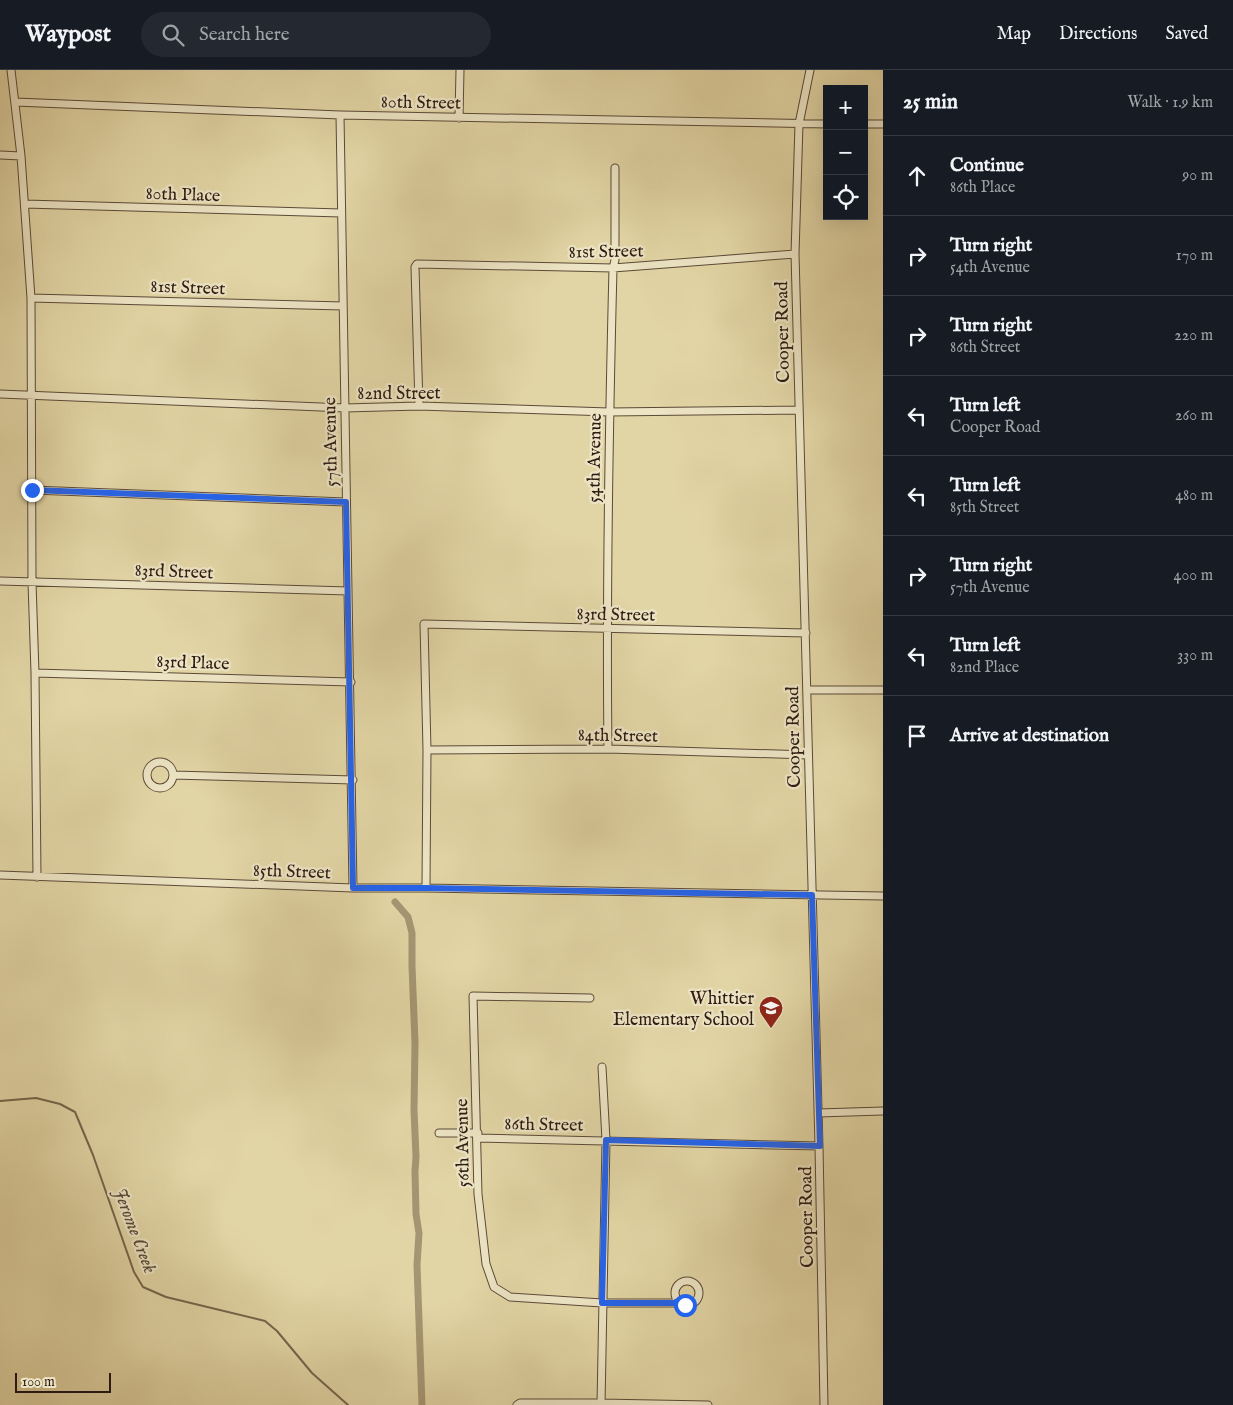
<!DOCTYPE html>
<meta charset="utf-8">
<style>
body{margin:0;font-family:"IM FELL English",serif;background:#242831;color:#f1f3f6}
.controls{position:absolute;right:15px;top:15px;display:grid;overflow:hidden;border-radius:0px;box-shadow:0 5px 20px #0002}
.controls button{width:45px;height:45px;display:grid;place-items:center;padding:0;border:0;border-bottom:1px solid #363941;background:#171b24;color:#f1f3f6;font:25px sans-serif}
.scale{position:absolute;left:15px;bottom:12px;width:96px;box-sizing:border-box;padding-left:5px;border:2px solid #2e1b12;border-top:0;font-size:14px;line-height:18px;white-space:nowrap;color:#2e1b12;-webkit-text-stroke:4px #ece4c4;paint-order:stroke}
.stop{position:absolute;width:15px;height:15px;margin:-11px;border:4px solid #2563eb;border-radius:50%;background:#fff}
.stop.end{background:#2563eb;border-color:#fff;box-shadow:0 1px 5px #0008}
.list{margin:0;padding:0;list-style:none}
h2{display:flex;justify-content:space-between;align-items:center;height:65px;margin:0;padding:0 20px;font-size:21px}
h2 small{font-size:16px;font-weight:400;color:#9ea1a6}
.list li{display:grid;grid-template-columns:32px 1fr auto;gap:15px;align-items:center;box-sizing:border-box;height:80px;padding:0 20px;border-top:1px solid #363941}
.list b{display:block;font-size:19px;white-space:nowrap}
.list p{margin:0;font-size:16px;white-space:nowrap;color:#9ea1a6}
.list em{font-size:16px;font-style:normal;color:#9ea1a6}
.icon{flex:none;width:28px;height:28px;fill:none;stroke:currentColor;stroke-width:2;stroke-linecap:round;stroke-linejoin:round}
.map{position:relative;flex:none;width:883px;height:1335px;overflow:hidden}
header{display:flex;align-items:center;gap:30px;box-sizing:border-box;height:70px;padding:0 25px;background:#171b24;border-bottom:1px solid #363941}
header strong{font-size:24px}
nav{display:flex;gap:28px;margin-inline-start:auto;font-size:18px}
.search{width:350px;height:45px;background:#242831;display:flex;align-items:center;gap:12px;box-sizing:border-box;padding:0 18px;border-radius:28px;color:#9ea1a6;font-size:19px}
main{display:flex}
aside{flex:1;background:#171b24}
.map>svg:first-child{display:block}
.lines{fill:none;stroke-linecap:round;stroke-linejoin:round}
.stream{stroke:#75654c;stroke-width:2}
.canal{stroke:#a59673;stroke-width:7}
.minor-casing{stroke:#5b4a37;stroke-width:9}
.minor{stroke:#ece4c4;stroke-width:7}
.route{stroke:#2563eb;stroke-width:6}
.labels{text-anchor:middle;stroke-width:4.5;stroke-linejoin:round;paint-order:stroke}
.street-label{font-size:18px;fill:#2e1b12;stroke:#ece4c4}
.poi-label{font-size:18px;fill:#2e1b12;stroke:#ece4c4;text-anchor:end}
.water-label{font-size:19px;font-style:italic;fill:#584634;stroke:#ece4c4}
</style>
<header>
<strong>Waypost</strong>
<div class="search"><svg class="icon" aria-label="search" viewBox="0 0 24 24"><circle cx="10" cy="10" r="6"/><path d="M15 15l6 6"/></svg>Search here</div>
<nav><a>Map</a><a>Directions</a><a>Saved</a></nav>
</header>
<main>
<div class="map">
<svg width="883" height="1335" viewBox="0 0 883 1335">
<rect width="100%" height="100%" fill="#e2d5a5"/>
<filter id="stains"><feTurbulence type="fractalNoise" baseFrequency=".004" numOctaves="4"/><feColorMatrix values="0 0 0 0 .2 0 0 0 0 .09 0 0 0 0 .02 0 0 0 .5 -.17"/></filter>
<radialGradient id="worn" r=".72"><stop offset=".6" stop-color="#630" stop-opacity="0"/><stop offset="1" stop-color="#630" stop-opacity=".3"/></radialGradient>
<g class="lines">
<path class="stream" d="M0,1031l36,-3 24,6 15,8 18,43 41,117 9,15 23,10 99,24 12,10 35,42 36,32"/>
<path class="canal" d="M395,832l13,15 4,16v33l3,77 -1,67 2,47 -1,14 1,43 3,19 -2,32 5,140"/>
<defs>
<path id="minor" d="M11,0l10,86 10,142 1,284 3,91 2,204
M810,0l-11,54 -4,130 24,892 5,259
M15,32l325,13 487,9
M340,45l13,773
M459,48l1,-48
M864,54h19
M0,85l21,1
M25,134l316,9
M31,228l312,8
M0,324l345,14 74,-2 190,6 190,-2
M419,336l-4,-139 2,-3 196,4 182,-14
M32,420l314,12
M0,511l348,10
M35,603l316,9
M807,620h76
M608,679c-2,-160 1,-321 5,-481l2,-8v-92
M427,680l181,-1 200,6
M147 705a13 13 0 1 1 26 0a13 13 0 1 1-26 0Z
M173,705l180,5
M0,805l353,13h73l457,8
M426,818l1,-138 -3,-126 382,9
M590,928l-117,-2 5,198 8,70 8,23 16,10 92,6h72l4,-2
M818,1043l65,-2
M439,1063h39
M478,1068l341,8
M675 1223a12 12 0 1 1 24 0a12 12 0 1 1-24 0Z
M517,1335l3,-2h80l108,2
M601,1335l5,-265 -4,-73"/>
</defs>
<use href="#minor" class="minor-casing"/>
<use href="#minor" class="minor"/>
</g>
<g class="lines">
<path class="route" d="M32,420l314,12 7,386h73l386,7 8,251 -214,-6 -4,163h72l4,-2 7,4"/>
</g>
<defs>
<symbol id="school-pin" viewBox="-11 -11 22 30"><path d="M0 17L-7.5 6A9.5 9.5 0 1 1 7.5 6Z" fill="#8f2418" stroke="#ece4c4"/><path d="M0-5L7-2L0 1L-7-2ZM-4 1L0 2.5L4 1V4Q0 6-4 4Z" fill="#fff"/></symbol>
</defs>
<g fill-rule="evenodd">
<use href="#school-pin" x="757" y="924" width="28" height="38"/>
</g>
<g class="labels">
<g class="street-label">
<text transform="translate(421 32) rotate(1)" y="6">80th Street</text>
<text transform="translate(183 124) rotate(2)" y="6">80th Place</text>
<text transform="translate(606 181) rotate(-1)" y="6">81st Street</text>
<text transform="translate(188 217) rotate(2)" y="6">81st Street</text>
<text transform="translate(782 262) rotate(-91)" y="6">Cooper Road</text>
<text x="399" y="329">82nd Street</text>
<text transform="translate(330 372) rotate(-91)" y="6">57th Avenue</text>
<text transform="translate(594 388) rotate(-89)" y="6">54th Avenue</text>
<text transform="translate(174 501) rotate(2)" y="6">83rd Street</text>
<text transform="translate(616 544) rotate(1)" y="6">83rd Street</text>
<text transform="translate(193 592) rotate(2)" y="6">83rd Place</text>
<text transform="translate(618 665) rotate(1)" y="6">84th Street</text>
<text transform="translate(793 667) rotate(-91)" y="6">Cooper Road</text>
<text transform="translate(292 801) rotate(2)" y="6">85th Street</text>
<text transform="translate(544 1054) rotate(1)" y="6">86th Street</text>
<text transform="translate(462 1073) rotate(-91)" y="6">56th Avenue</text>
<text transform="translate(806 1147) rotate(-91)" y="6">Cooper Road</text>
</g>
<g class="poi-label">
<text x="754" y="934">Whittier<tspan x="754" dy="21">Elementary School</tspan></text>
</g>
<g class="water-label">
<text transform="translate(136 1160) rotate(69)" y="7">Jerome Creek</text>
</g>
</g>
<rect width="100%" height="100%" filter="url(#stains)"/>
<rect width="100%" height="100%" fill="url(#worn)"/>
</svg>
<div class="controls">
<button>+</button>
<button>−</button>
<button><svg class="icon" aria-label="locate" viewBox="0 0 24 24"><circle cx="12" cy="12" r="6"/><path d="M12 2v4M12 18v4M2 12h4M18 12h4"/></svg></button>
</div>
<div class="scale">100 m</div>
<div class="stop" style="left:685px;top:1235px"></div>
<div class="stop end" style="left:32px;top:420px"></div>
</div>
<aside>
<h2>25 min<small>Walk · 1.9 km</small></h2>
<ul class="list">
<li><svg class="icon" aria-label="ahead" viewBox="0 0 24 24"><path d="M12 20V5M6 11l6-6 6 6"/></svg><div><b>Continue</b><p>86th Place</p></div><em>90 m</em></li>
<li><svg class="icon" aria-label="right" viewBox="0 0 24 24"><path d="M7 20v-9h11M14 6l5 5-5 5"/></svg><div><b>Turn right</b><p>54th Avenue</p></div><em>170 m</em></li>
<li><svg class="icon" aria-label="right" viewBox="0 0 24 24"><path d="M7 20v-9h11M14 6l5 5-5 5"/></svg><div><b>Turn right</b><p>86th Street</p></div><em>220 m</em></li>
<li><svg class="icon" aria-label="left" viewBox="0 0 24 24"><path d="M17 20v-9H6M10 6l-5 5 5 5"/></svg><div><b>Turn left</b><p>Cooper Road</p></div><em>260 m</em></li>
<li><svg class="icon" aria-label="left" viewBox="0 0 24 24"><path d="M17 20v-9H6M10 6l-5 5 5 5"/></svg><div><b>Turn left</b><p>85th Street</p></div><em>480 m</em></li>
<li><svg class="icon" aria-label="right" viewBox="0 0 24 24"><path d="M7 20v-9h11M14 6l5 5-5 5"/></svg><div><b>Turn right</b><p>57th Avenue</p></div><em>400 m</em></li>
<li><svg class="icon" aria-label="left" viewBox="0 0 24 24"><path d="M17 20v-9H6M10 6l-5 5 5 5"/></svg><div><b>Turn left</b><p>82nd Place</p></div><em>330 m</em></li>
<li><svg class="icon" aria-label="arrive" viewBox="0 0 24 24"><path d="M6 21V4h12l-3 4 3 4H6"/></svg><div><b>Arrive at destination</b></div></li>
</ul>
</aside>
</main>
